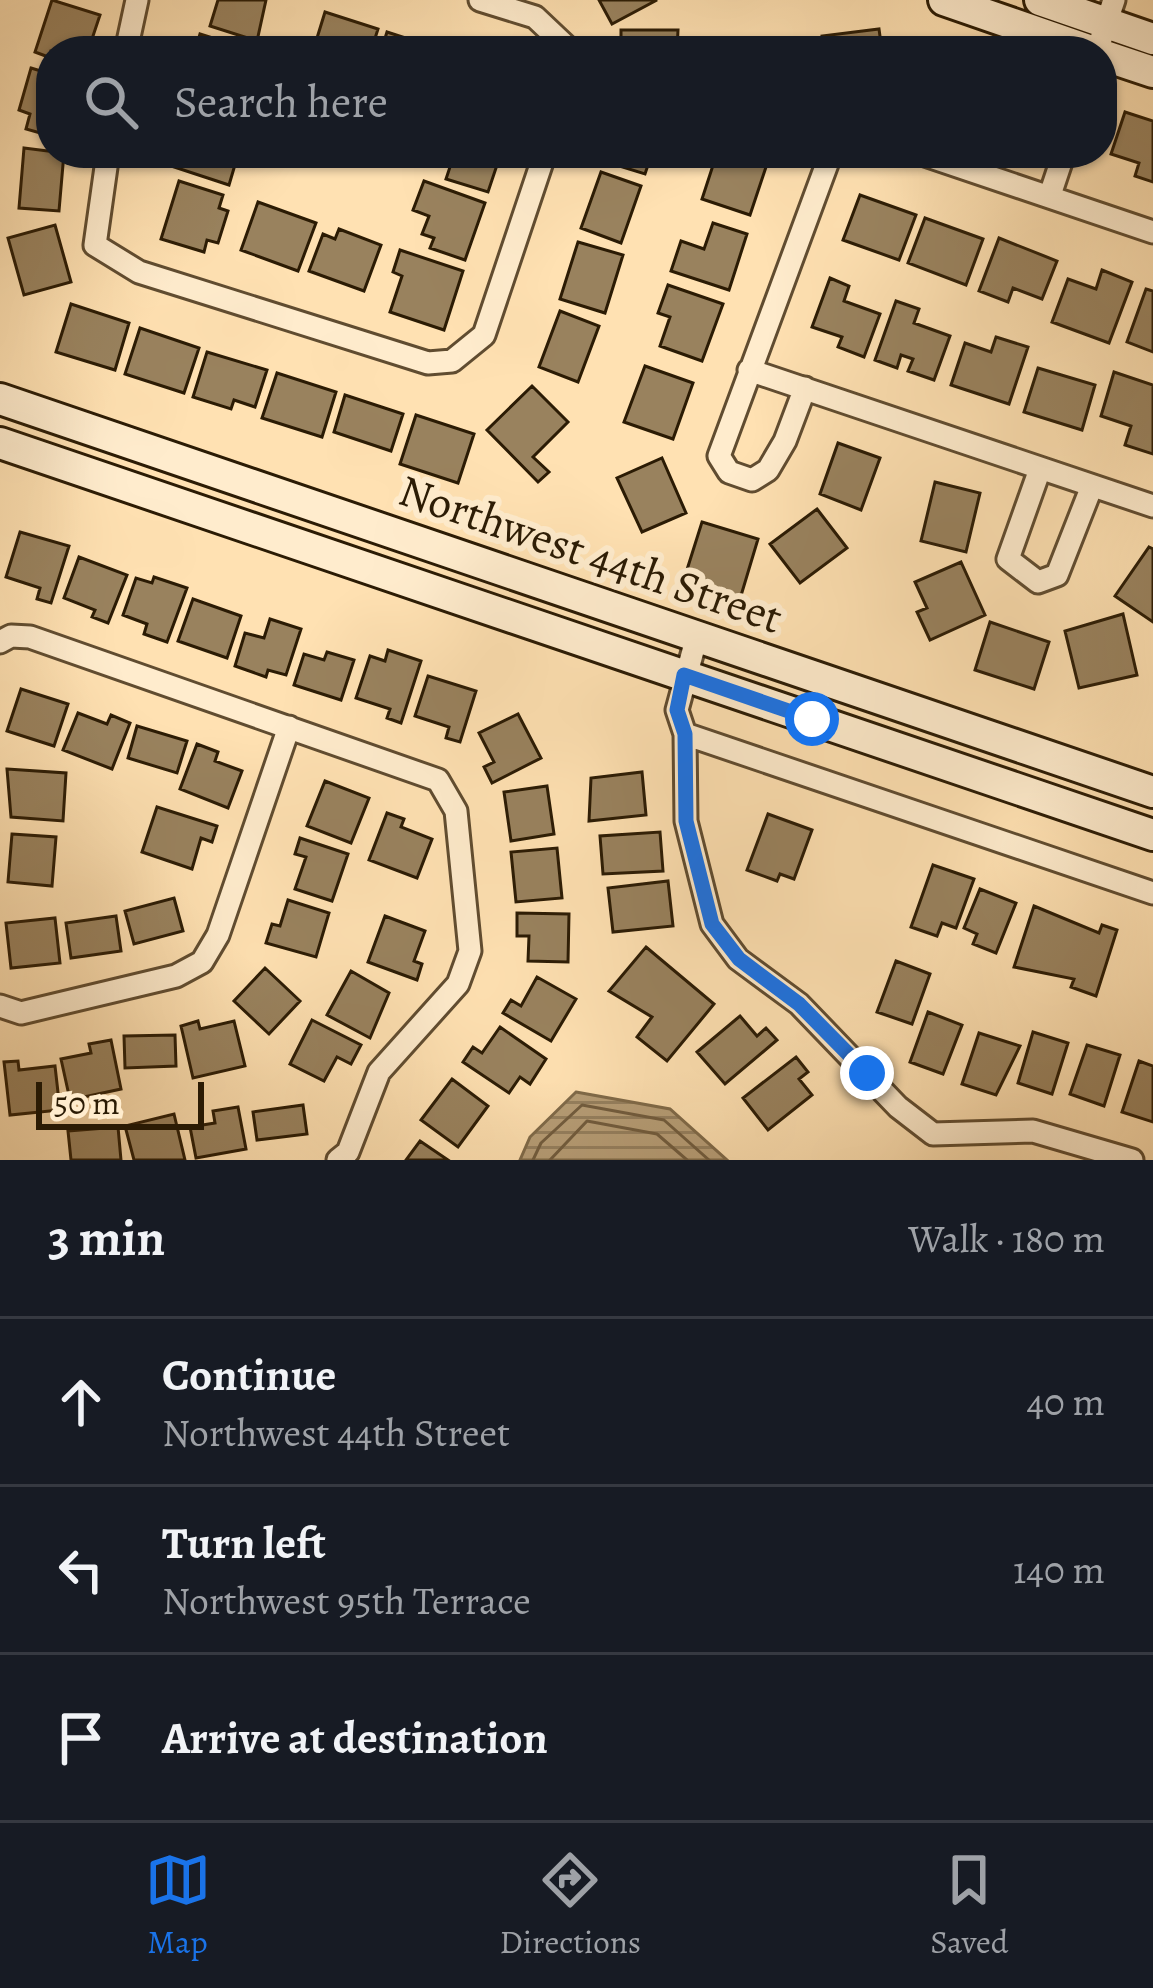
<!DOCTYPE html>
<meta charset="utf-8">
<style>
body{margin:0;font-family:Alegreya,serif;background:#20242c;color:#f1f3f6}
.scale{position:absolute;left:36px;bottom:30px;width:168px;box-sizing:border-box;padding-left:12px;border:6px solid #2b1b04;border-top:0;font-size:33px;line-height:42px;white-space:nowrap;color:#2b1b04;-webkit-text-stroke:9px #ffeccd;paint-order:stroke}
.stop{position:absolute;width:36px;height:36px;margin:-27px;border:9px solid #1a73e8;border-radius:50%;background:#fff}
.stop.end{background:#1a73e8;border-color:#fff;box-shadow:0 3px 12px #0008}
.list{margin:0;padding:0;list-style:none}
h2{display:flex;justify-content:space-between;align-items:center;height:156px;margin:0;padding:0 48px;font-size:51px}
h2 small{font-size:39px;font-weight:400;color:#9ea1a6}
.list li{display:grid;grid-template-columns:78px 1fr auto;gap:36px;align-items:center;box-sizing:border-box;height:168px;padding:0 48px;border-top:3px solid #363941}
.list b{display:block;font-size:45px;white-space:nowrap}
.list p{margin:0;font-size:39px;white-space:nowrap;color:#9ea1a6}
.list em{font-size:39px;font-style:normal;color:#9ea1a6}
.icon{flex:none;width:66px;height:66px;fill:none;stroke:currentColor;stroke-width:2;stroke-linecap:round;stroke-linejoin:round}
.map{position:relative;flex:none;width:1153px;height:1160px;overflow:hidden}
.search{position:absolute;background:#171b24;box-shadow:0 3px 9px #0004;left:36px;right:36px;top:36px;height:132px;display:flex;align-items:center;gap:30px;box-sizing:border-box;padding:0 42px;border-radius:48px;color:#9ea1a6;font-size:45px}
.sheet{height:660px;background:#171b24}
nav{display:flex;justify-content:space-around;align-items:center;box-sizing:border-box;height:168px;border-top:3px solid #363941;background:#171b24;font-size:33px;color:#9ea1a6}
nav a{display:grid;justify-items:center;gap:6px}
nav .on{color:#1a73e8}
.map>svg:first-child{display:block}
.water{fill:url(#water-rules);stroke:#7f6a49;stroke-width:3}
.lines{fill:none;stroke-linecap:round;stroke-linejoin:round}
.shore{stroke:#715c3e;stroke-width:3}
.building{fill:#99825e;stroke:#2b1b04;stroke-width:3}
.street-casing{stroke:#604c30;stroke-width:27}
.secondary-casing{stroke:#2b1b04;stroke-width:36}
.street{stroke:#ffeccd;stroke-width:21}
.secondary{stroke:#ffeccd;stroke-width:30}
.route{stroke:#1a73e8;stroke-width:15}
.labels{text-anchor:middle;stroke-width:12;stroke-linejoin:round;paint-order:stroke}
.street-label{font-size:45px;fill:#2b1b04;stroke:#ffeccd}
</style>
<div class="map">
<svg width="1153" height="1160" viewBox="0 0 1153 1160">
<defs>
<pattern id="water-rules" width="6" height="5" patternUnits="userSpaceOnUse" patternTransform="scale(3)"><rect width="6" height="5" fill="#b79e77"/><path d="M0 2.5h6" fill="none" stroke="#95805f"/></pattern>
</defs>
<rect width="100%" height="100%" fill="#ffe1b2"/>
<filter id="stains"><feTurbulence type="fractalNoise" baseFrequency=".00167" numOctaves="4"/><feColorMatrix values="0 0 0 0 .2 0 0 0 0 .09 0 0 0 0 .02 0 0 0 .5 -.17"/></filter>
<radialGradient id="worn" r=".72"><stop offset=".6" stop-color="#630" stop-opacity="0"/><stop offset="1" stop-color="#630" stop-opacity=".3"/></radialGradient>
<path class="water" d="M576,1092l94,17 57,51h-207l10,-23z"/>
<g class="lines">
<path class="shore" d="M533,1160l8,-17 41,-38 82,15 45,40
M550,1160l37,-39 70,13 30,26"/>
</g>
<path class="building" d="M52,0l48,15 -12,36h-37v7l-16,-6z
M218,0h48l-9,41 -47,-15z
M599,0h58l-45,24z
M325,12l53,17 -7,22h-58z
M879,29l3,22h-59l-1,-15z
M621,30h57l-1,21h-56z
M387,32l56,18v1h-62z
M200,34l35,11 -2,6h-38z
M31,68l20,6v62l-25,-7 4,-15 -11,-4z
M1125,112l28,9v61l-18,-6 4,-13 -28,-9z
M24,148l40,5 -5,58 -40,-3z
M171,153h52l14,5 -8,27 -61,-20z
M444,153h57l-13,39 -42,-13 5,-15 -10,-2z
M605,153h47l-7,21 -42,-13z
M717,153l52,5 -19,57 -48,-16z
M601,172l40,14 -20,57 -40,-15z
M179,181l44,14 -4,13 9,3 -10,32 -11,-3 -3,12 -43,-13z
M424,181l61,22 -20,57 -35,-12 4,-10 -12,-4 7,-18 -16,-6z
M860,195l56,20 -17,45 -56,-20z
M258,202l58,21 -18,48 -57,-21z
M925,218l58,21 -17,46 -58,-22z
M713,223l34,11 -18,56 -58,-19 10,-30 23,8z
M55,225l16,57 -47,13 -16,-57z
M339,229l42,16 -17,46 -55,-20 14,-37 12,5z
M999,238l58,23 -15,38 -29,-11 -5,14 -29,-11z
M578,242l45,13 -18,58 -45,-14z
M400,250l63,21 -19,59 -54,-18 12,-36 -9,-4z
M1102,270l30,12 -23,61 -57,-21 16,-43 28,10z
M830,278l19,8 -5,15 36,13 -16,43 -26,-10 4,-10 -30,-10z
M668,285l55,19 -21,57 -42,-15 10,-29 -12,-4z
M1146,289l7,2v61l-26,-10z
M896,301l23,8 -5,14 36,13 -16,44 -26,-9 5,-12 -12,-4 -4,13 -22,-8z
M71,304l58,19 -14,47 -59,-18z
M560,311l39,15 -21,56 -39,-15z
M140,328l59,20 -15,45 -59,-19z
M996,337l32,10 -19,57 -58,-19 14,-42 26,9z
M207,352l60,18 -12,37 -21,-7 -3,9 -38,-12z
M645,366l48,17 -20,56 -49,-17z
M1038,368l57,17 -13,45 -58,-18z
M1114,372l39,13v69l-28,-9 6,-19 -30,-10z
M277,373l59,19 -14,45 -60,-19z
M532,386l36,36 -35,35 16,15 -11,10 -51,-52z
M345,395l58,19 -12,37 -57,-19z
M416,415l58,19 -16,49 -58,-19z
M838,443l42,15 -19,52 -41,-16z
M662,458l24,55 -44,19 -25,-54z
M935,482l45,11 -14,59 -45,-11z
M817,509l30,39 -47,35 -30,-39z
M702,522l56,17 -18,60 -55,-23z
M20,532l49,14 -18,57 -14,-4 3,-11 -34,-11z
M1149,547l4,2v73l-38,-26z
M79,557l48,18 -19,48 -16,-6 3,-7 -31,-12z
M961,562l24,53 -55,25 -13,-28 10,-4 -12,-26z
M154,577l33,11 -20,54 -23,-8 3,-10 -24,-9 13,-37 16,5z
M193,599l48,17 -14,42 -49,-17z
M1123,614l14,61 -58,13 -14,-57z
M270,619l31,10 -15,46 -18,-5 -2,7 -31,-11 10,-33 19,5z
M990,622l59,20 -15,47 -59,-19z
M388,650l33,11 -20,62 -14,-5 3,-9 -34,-11 14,-42 15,5z
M327,652l27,8 -13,40 -47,-15 10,-31 20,6z
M428,676l48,15 -16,51 -14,-4 3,-11 -34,-11z
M21,689l47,15 -14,42 -47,-15z
M78,713l29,11 4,-9 19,8 -18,46 -49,-19z
M518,714l23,44 -49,25 -8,-16 10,-5 -15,-29z
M137,726l50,15 -10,32 -49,-15z
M197,744l21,8 -3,9 27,10 -14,37 -48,-19z
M7,769l59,4 -3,48 -52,-4z
M642,772l4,43 -57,6 2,-43z
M325,781l44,17 -18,45 -44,-17z
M547,786l7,48 -43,7 -7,-49z
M157,807l60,19 -5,16 -11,-4 -9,31 -50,-17z
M387,813l17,6 -3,8 31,12 -15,39 -48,-18z
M768,814l44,16 -18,49 -14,-5 -3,7 -30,-11z
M660,832l3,39 -60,3 -3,-38z
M12,834l44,3 -4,49 -44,-4z
M300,838l48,16 -16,47 -37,-12 11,-32 -11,-3z
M557,848l5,50 -46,4 -5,-50z
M933,865l41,14 -18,49 -14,-5 -5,13 -26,-9z
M668,881l5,45 -60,6 -5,-44z
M980,889l36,14 -20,50 -23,-9 4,-10 -13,-6z
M174,898l9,33 -49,13 -9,-33z
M288,900l41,13 -13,44 -50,-14 6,-19 8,2z
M1034,906l65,27 3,-8 15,5 -21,66 -25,-9 3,-8 -60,-12z
M517,913l52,1 -1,48 -40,-1 1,-25h-12z
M116,916l5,35 -50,7 -5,-35z
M385,916l40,15 -11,30 8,3 -5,16 -49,-18z
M55,918l5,45 -49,5 -5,-45z
M646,947l68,57 -47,57 -30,-24 15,-20 -43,-26z
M896,961l34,13 -18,50 -35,-12z
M265,968l35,33 -31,33 -35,-33z
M351,971l38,22 -19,45 -43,-23z
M537,977l39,22 -25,42 -48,-28 8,-13 10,6z
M928,1012l34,13 -19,49 -33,-12z
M740,1016l17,20 9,-8 11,12 -52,44 -28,-32z
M312,1020l49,25 -10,19 -14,-7 -13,24 -34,-17z
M198,1021l2,8 34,-8 11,45 -52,12 -12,-52z
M500,1027l46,32 -16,25 -10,-7 -11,16 -46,-31 10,-15 9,6z
M1033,1032l35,11 -16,51 -34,-11z
M979,1033l41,13 -24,49 -34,-11z
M175,1035l1,31 -51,2 -1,-32z
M111,1040l10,49 -51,11 -9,-41 30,-6 -2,-9z
M1087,1045l33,10 -16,51 -34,-12z
M796,1057l12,15 -9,7 13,16 -44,35 -25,-32z
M18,1061l1,9 36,-4 5,44 -50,5 -6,-53z
M1139,1061l14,5v56l-31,-10z
M452,1079l36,27 -30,41 -37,-27z
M303,1105l4,29 -50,6 -4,-28z
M238,1107l8,42 -50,9 -6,-31 25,-4 -2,-12z
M174,1114l11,46h-51l-9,-34z
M118,1127l3,33h-50l-3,-29z
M420,1141l28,19h-42z"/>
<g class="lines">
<defs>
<path id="street" d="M480,0l55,17 36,34
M126,51l11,-51
M1097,51l17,-51
M108,153l-13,92 44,27 289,91 24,-2 32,-26 61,-182
M919,153l234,79
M1050,195l14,-42
M749,370l404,136
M805,388l-20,53 -17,29 -16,10 -23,-8 -10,-16 112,-303
M1040,469l-32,90 30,23 19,-7 35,-89
M697,636l-20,74 8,24 1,87 26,103 26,35 61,45 99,103 35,27 100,-3 99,29
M0,642l11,-6 19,1 408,143 18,31 14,140 -12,33 -79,88 -31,80 -10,8
M685,734l468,159
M0,1006l21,7 155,-37 26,-14 16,-27 71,-208"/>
<path id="secondary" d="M944,0l147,51
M1040,0l113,39
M1102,55l51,17
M0,399l1153,393
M0,443l1153,392"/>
</defs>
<use href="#street" class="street-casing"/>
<use href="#secondary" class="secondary-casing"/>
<use href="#street" class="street"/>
<use href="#secondary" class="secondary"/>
</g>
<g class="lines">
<path class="route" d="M812,719l-128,-44 -7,35 8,24 1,87 26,103 27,35 60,45 68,69"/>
</g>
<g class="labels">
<g class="street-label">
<text transform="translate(591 553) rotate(19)" y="16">Northwest 44th Street</text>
</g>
</g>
<rect width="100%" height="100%" filter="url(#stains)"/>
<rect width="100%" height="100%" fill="url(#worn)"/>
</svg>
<div class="scale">50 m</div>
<div class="stop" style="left:812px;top:719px"></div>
<div class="stop end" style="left:867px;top:1073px"></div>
<div class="search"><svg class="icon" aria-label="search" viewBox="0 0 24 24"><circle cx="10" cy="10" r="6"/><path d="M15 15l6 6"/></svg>Search here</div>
</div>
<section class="sheet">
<h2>3 min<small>Walk · 180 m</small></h2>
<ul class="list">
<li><svg class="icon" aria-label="ahead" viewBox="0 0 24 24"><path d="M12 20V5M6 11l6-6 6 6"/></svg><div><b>Continue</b><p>Northwest 44th Street</p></div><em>40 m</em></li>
<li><svg class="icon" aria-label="left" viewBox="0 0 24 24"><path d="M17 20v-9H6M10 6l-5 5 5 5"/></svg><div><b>Turn left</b><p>Northwest 95th Terrace</p></div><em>140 m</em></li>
<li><svg class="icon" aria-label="arrive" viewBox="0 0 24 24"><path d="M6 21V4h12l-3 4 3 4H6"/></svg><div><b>Arrive at destination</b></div></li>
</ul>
</section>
<nav>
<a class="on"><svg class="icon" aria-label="map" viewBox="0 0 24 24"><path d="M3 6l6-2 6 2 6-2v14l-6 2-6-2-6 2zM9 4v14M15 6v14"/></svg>Map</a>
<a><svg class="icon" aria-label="directions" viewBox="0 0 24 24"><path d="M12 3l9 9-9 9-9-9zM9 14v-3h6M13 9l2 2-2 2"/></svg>Directions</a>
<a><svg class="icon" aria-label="saved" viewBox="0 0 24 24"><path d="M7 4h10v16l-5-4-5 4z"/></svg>Saved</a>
</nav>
